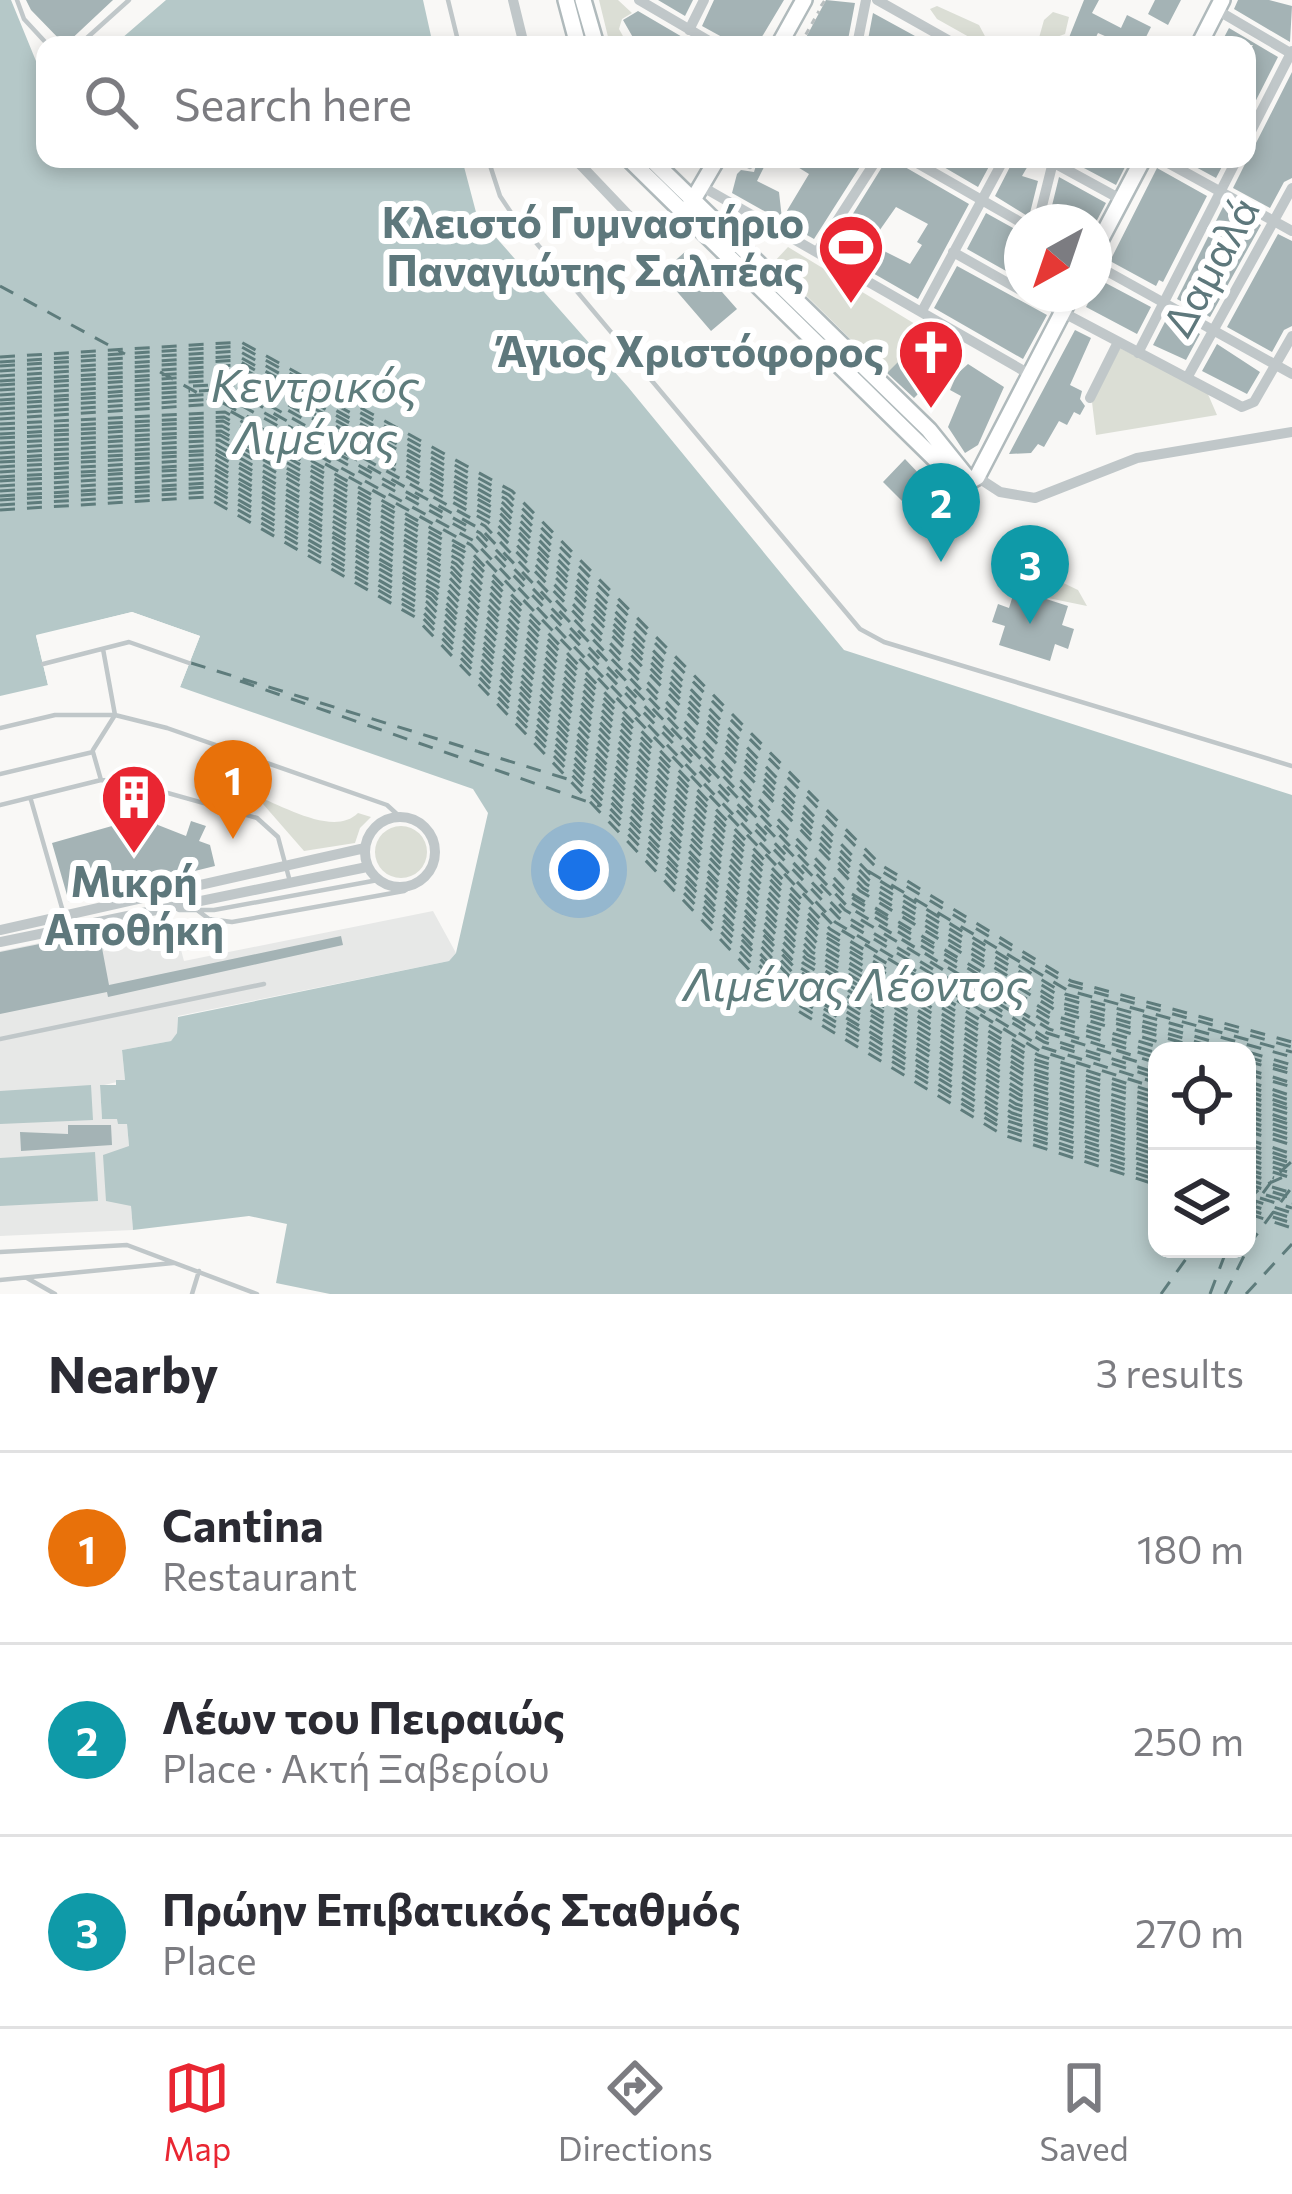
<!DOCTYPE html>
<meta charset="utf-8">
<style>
body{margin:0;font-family:Commissioner,sans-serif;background:#f7f7f7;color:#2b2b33}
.controls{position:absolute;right:36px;bottom:36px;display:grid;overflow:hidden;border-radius:24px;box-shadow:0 6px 18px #0003}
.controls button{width:108px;height:108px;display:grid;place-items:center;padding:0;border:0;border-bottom:3px solid #e1e1e2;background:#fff;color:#2b2b33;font:60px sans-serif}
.compass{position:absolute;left:1004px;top:204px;width:108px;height:108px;border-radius:50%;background:#fff;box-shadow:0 6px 18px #0003;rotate:220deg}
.you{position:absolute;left:579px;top:870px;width:42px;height:42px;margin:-30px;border:9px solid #fff;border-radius:50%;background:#1a73e8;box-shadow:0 0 0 18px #1a73e833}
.badge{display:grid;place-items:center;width:78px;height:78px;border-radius:50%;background:#e92632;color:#fff;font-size:39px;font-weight:700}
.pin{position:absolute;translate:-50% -99px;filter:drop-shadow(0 3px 6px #0008)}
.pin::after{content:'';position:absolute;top:63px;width:42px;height:36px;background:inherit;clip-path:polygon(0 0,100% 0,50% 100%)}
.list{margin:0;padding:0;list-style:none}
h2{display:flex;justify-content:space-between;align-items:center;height:156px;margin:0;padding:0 48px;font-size:51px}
h2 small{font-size:39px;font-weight:400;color:#7c7c81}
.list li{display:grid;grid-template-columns:78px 1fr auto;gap:36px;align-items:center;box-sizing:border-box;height:192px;padding:0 48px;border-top:3px solid #e1e1e2}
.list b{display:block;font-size:45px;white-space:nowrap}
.list p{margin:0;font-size:39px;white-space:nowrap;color:#7c7c81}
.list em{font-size:39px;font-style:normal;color:#7c7c81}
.icon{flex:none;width:66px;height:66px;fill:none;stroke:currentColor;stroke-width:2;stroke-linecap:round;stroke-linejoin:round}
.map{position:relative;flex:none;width:1292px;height:1294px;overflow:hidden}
.search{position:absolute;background:#fff;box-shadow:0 6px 18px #0003;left:36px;right:36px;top:36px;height:132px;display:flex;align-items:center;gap:30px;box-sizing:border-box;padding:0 42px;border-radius:24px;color:#7c7c81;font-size:45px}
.sheet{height:732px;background:#fff}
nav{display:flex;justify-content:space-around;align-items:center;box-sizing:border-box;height:168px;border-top:3px solid #e1e1e2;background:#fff;font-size:33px;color:#7c7c81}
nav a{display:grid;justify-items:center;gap:6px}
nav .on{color:#e92632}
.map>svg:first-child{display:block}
.built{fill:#e7e8e7}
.green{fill:#dbded5}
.water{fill:#b5c8c8;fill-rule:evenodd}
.pier{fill:#f9f8f6}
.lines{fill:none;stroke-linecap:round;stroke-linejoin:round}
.ferry{stroke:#5e7c7c;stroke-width:3;stroke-dasharray:15 12;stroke-linecap:butt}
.building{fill:#a4b3b5;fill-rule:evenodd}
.secondary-casing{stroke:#b0babc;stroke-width:20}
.path{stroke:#b8bebf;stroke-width:3;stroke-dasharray:6 6;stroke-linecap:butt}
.lane{stroke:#c0c7c9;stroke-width:4.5}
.street{stroke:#c0c7c9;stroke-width:10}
.secondary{stroke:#fff;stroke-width:15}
.labels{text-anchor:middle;stroke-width:12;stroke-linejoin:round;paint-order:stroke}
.poi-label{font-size:42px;font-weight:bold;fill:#5e787c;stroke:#fff;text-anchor:end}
.street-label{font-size:42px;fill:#5e787c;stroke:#fff}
.water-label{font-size:45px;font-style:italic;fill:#5e7c7c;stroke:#fff}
</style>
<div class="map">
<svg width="1292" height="1294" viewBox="0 0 1292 1294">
<rect width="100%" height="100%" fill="#f9f8f6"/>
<path class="built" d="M433,911l23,42 -7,8 -271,55 -1,17 -6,8 -49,9 3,30 -25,6 2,33h16l9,5 2,22 -9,55 11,5 2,24 -133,6v-285l99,-20 5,20 73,-16 7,26z"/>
<path class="green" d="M599,0h19l14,13 -10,6 -3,10 9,16h-18z
M937,6l42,19 8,15 -9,2 -41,-23 -7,-10z
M1053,12l16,5 -4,17 -11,4 -2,7h-15l7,-25z
M788,247l132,80 -20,35 -14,12 -113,-111z
M1120,348l87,44 10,23 -121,20 -4,-33z
M1055,579l23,11 9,16 -39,-8z
M256,796c28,10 78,41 102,17l13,4 -11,11 -5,15 -51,8z
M375 852a26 26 0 1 1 52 0a26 26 0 1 1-52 0Z"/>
<path class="water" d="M0,0h11l34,83v76h417l15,57 151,171 216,263 448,145v499h-962l-54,-11 11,-59 -38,-8 -116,14 -2,-24 -25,-5 -3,-46 26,-9 -2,-22h-9l-1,-5h-15l-2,-34h16v-5h9l-3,-30 49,-9 6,-8 1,-16 271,-56 7,-8 32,-140 -15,-24 -293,-102 20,-51 -68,-24 -96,24 12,49 -48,11zM1157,1051h90v198h-90z
M166,0h257l10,45h-319z
M91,1085l2,35 -93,4v-33z
M95,1152l3,49 -98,5v-48z"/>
<path class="pier" d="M132,612l68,24 -20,51h-6l18,-47 -60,-22 -89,22 11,45h-6l-12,-50z"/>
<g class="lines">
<path class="ferry" d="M0,286l125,68
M0,357l241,-15 271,149 369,374 190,116 221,61
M0,362l240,-16 269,149 369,374 191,116 223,62
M0,366l239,-15 267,148 366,377 193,118 227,63
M0,371l238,-15 265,147 366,377 194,118 182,53
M160,372l311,173 362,380 207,126 117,37
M0,376l237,-16 263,147 366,377 195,119 167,48
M0,381l236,-16 261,145 366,378 196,119 152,44
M0,385l235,-15 259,144 366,377 197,120 131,40
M193,386l38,-2 254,142 362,380 202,123 108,34
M0,390l233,-16 258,144 363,381 199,121 104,33
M199,391l31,-2 252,141 363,380 202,123 110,35
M0,395l232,-16 256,143 363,381 200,122 106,33
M0,400l184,-13
M223,403l251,138 361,381 207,125 115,36
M0,404l190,-13
M0,409l229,-16 251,140 362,381 204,124 111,35
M0,414l228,-16 249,139 362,381 205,124 113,36
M0,419l214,-15
M0,424l225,-12 243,137 362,380 208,126 119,38
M0,429l224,-12 241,135 362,381 209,127 121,38
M0,434l223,-13 239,135 362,380 210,128 123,39
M0,438l222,-12 237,134 362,380 211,129 125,40
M0,443l221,-12 235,133 362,380 212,129 127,42
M0,448l220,-13 233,133 362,380 213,129 129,43
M0,453l219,-13 231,131 362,381 214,130 131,43
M0,458l217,-13 230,130 361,380 216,131 133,44
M0,462l216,-12 228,129 362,380 216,132 135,44
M0,467l215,-13 226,129 362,380 217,132 137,45
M0,472l214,-13 224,128 361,380 219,132 139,46
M0,477l213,-13 222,127 362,379 219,134 141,46
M0,481l212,-13 220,126 362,380 220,134 143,47
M0,486l211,-13 219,125 361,380 221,135 145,47
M0,491l210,-13 217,124 360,380 223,135 147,48
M0,496l209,-13 215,123 361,379 223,136 149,49
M0,500l208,-13 213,123 361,379 224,137 151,49
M0,505l207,-13 211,121 361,380 226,137 152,50
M0,510l206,-13 209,120 360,380 228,138 154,50
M191,663l386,119
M240,681l360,125
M868,871l199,119 225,62
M852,894l203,122 116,35
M1248,1052l44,13
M1247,1057l45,13
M1247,1061l45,13
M1247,1069l45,14
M1247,1074l45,13
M1247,1081l45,15
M1247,1086l45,15
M1247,1091l45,15
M1247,1096l45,14
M1247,1101l45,14
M1247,1106l45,15
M1247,1111l45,14
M1247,1116l45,14
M1247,1121l45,14
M1247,1126l45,14
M1247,1131l45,14
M1247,1139l45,15
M1247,1144l45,15
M1247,1149l44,14
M1247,1154l45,14
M1247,1159l44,14
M1247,1164l45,14
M1247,1169l27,9
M1247,1174l20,6
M1247,1179l15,5
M1247,1184l45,14
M1272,1187l20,6
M1266,1195l26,8
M1260,1198l32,10
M1249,1199l43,14
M1247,1200l16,-14 29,-13
M1247,1204l45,14
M1247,1209l45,14
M1249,1214l43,14
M1247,1215l27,-37 18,-17
M1161,1294l32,-45
M1210,1294l17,-45
M1225,1294l26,-52 41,-55
M1246,1294l46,-50"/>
</g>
<path class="building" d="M26,0h87l-48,45 -34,-35z
M658,0h35l-8,16z
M714,0h70l-27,45h-31l-4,-8 -20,-11z
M826,0l29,3 -8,42h-45z
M1084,0h15l-7,13 29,15 6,-13 24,12 -9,18h-17l-27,-12 -6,12h-26z
M1155,0h26l-13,25 -20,-11z
M1238,0h31l23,6 -2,36 -56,-33z
M638,11l46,27 13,7h-49l-5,-8 -8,4 -12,-21z
M873,13l42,23 -5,9h-43z
M1229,28l49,29 -31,61v-51l6,-12 -5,-1 5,-9h-33z
M1292,72v106l-8,4 -14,26 -37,-20 13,-26 1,-13 9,-6z
M758,159h10l-11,22 22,11 3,27 27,-45 -13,-8 4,-7h65l-51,80 -82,-46 5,-19 4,-4 13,2z
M887,159h13l5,8 64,37 -51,95 -87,-50zM896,207l32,17 -11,18 5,3 -12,19 -40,-20z
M930,159h63l-15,28z
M1014,159h18l-10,17 16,5 -9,36 -34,-21z
M1067,159h62l-13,26z
M1181,159h45l-10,19z
M1157,168l50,28 -44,86 -4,-2 -3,6 -46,-25z
M1059,177l47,26 -10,19h-48z
M1224,205l37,20 -51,92 -33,-18z
M986,213l36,20v47l-55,-31z
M1278,234l14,7v85l-8,4 -12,22 -45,-25z
M686,251l51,58 -26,22 -50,-58z
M957,266l90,49 -24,44 -89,-51z
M1100,280l51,27 -14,27 -51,-27z
M1168,316l32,18 -14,26 -33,-15z
M1075,330l16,8 -21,47 12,6 -2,8 5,7 -5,9 -6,-3 -7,13 -8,-4 -15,26 -6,-3 -7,9 -22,1z
M1217,344l43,28 -13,22 -45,-23z
M899,361l21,31 -6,6 -27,-25z
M968,364l36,23 -26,58 -13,8 -17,-26 13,-31 -11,-6 7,-16z
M905,459l19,20 -22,22 -19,-19z
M1015,589l53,17 -6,19 12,4 -6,20 -13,-5 -5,17 -51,-16 6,-19 -13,-4 6,-18 11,4z
M152,806l6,19 28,11 5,-15 15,5 -7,15 11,4 5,21 -146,36 -17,-59 74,-21 -1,-8z
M99,932l10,53 232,-49 2,9 -235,52 -1,-5 -107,22v-62z
M68,1125h43l1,20 -91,6 -1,-19 48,2z"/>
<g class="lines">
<defs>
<path id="secondary" d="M566,0l12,45
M583,0l13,45
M779,45l25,-45
M1199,45l23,-45
M629,159l310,304 14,12 17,6 7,-4 95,-183
M651,159l278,271 41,51
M690,205l27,-46
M1094,252l49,-93"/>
</defs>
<use href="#secondary" class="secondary-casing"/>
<path class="path" d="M821,6l4,-6
M800,45l19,-34"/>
<path class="lane" d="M17,0l7,19 24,26
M448,0l11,45
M79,45l50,-45
M488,159l12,37 12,18 348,415 24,13 408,124
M735,159l15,8
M746,159l6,3
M43,664l86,-22 60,21
M0,728l55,-13h60l52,13 220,77 12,11
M93,750l22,-35 -12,-66
M0,774l93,-22 8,28
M31,800l33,115
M0,805l101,-25 24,1 132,37 21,19 11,41
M179,910h35l164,-30
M197,910l12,9 23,3 172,-31 17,-11
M0,1039l264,-55
M0,1252l127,-7 130,49
M27,1278l28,16
M0,1280l173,-17
M192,1294l7,-23"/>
<path class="street" d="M513,0l11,45
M639,0l77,45
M877,0l80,45
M1217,10l75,44
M689,30l15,-30
M857,45l9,-45
M1247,139l45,-88
M575,159l60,63
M910,159l112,64
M1047,159l75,41
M1161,159l131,72
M701,186l330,189
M1038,222l15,-60
M817,252l60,-93
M953,252l69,39
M1094,264l198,110
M1028,294l214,113 12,-5 38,-66
M922,311l82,-152
M1138,353l99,-194
M1187,378l105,-190
M1090,398l28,-56
M977,477l23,15 35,6 102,-40 155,-26
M365 852a35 35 0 1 1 70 0a35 35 0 1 1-70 0Z
M0,930l365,-82
M0,942l367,-75"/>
<use href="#secondary" class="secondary"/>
</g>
<defs>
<symbol id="stadium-pin" viewBox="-11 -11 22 30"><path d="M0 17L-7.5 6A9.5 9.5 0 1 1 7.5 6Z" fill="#e92632" stroke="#fff"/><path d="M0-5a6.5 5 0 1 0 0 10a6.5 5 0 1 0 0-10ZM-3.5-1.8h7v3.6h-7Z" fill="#fff"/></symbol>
<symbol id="church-pin" viewBox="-11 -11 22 30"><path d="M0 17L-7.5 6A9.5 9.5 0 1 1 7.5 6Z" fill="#e92632" stroke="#fff"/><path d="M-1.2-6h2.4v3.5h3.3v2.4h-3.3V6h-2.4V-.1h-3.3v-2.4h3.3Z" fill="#fff"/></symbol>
<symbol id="building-pin" viewBox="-11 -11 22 30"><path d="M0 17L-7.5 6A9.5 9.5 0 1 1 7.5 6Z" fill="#e92632" stroke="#fff"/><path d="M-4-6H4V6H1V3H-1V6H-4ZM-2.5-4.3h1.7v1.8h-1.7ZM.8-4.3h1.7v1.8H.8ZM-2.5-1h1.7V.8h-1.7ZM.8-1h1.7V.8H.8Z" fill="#fff"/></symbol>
</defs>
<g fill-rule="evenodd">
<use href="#stadium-pin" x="813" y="209" width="76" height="104"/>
<use href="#church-pin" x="893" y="314" width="76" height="104"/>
<use href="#building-pin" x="96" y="759" width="76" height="104"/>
</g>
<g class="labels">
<g class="poi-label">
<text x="804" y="238">Κλειστό Γυμναστήριο<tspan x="804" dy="48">Παναγιώτης Σαλπέας</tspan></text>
<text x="884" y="367">Άγιος Χριστόφορος</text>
<text x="134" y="897" text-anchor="middle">Μικρή<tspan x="134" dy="48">Αποθήκη</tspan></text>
</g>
<g class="street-label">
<text transform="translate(1211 267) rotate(-61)" y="15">Δαμαλά</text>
</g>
<g class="water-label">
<text x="315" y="402">Κεντρικός<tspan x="315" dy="52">Λιμένας</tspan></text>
<text x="855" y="1001">Λιμένας Λέοντος</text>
</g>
</g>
</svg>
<div class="controls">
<button><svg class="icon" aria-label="locate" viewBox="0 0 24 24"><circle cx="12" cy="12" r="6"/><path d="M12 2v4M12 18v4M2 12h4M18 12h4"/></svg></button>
<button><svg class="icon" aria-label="layers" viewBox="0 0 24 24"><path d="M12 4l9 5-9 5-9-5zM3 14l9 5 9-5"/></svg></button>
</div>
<svg class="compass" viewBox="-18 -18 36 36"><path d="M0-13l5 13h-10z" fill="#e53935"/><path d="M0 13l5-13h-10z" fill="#7c7c81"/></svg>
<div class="you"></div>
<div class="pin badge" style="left:233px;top:839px;background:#e8710a">1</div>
<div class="pin badge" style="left:941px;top:562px;background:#0f9aa8">2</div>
<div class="pin badge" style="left:1030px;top:624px;background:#0f9aa8">3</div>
<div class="search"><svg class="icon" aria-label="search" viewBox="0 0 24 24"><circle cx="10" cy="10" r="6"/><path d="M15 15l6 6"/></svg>Search here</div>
</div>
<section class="sheet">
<h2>Nearby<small>3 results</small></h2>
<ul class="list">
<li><span class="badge" style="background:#e8710a">1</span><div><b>Cantina</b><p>Restaurant</p></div><em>180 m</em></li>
<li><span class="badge" style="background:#0f9aa8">2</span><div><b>Λέων του Πειραιώς</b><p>Place · Ακτή Ξαβερίου</p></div><em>250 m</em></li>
<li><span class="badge" style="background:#0f9aa8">3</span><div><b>Πρώην Επιβατικός Σταθμός</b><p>Place</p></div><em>270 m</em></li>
</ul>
</section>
<nav>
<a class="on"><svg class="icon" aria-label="map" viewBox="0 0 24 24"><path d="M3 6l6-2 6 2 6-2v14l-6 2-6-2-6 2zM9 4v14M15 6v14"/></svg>Map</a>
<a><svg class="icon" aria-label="directions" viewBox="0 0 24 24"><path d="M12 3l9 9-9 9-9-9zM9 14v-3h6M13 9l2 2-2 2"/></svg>Directions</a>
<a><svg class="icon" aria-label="saved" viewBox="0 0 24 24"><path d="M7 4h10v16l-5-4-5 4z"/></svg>Saved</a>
</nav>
